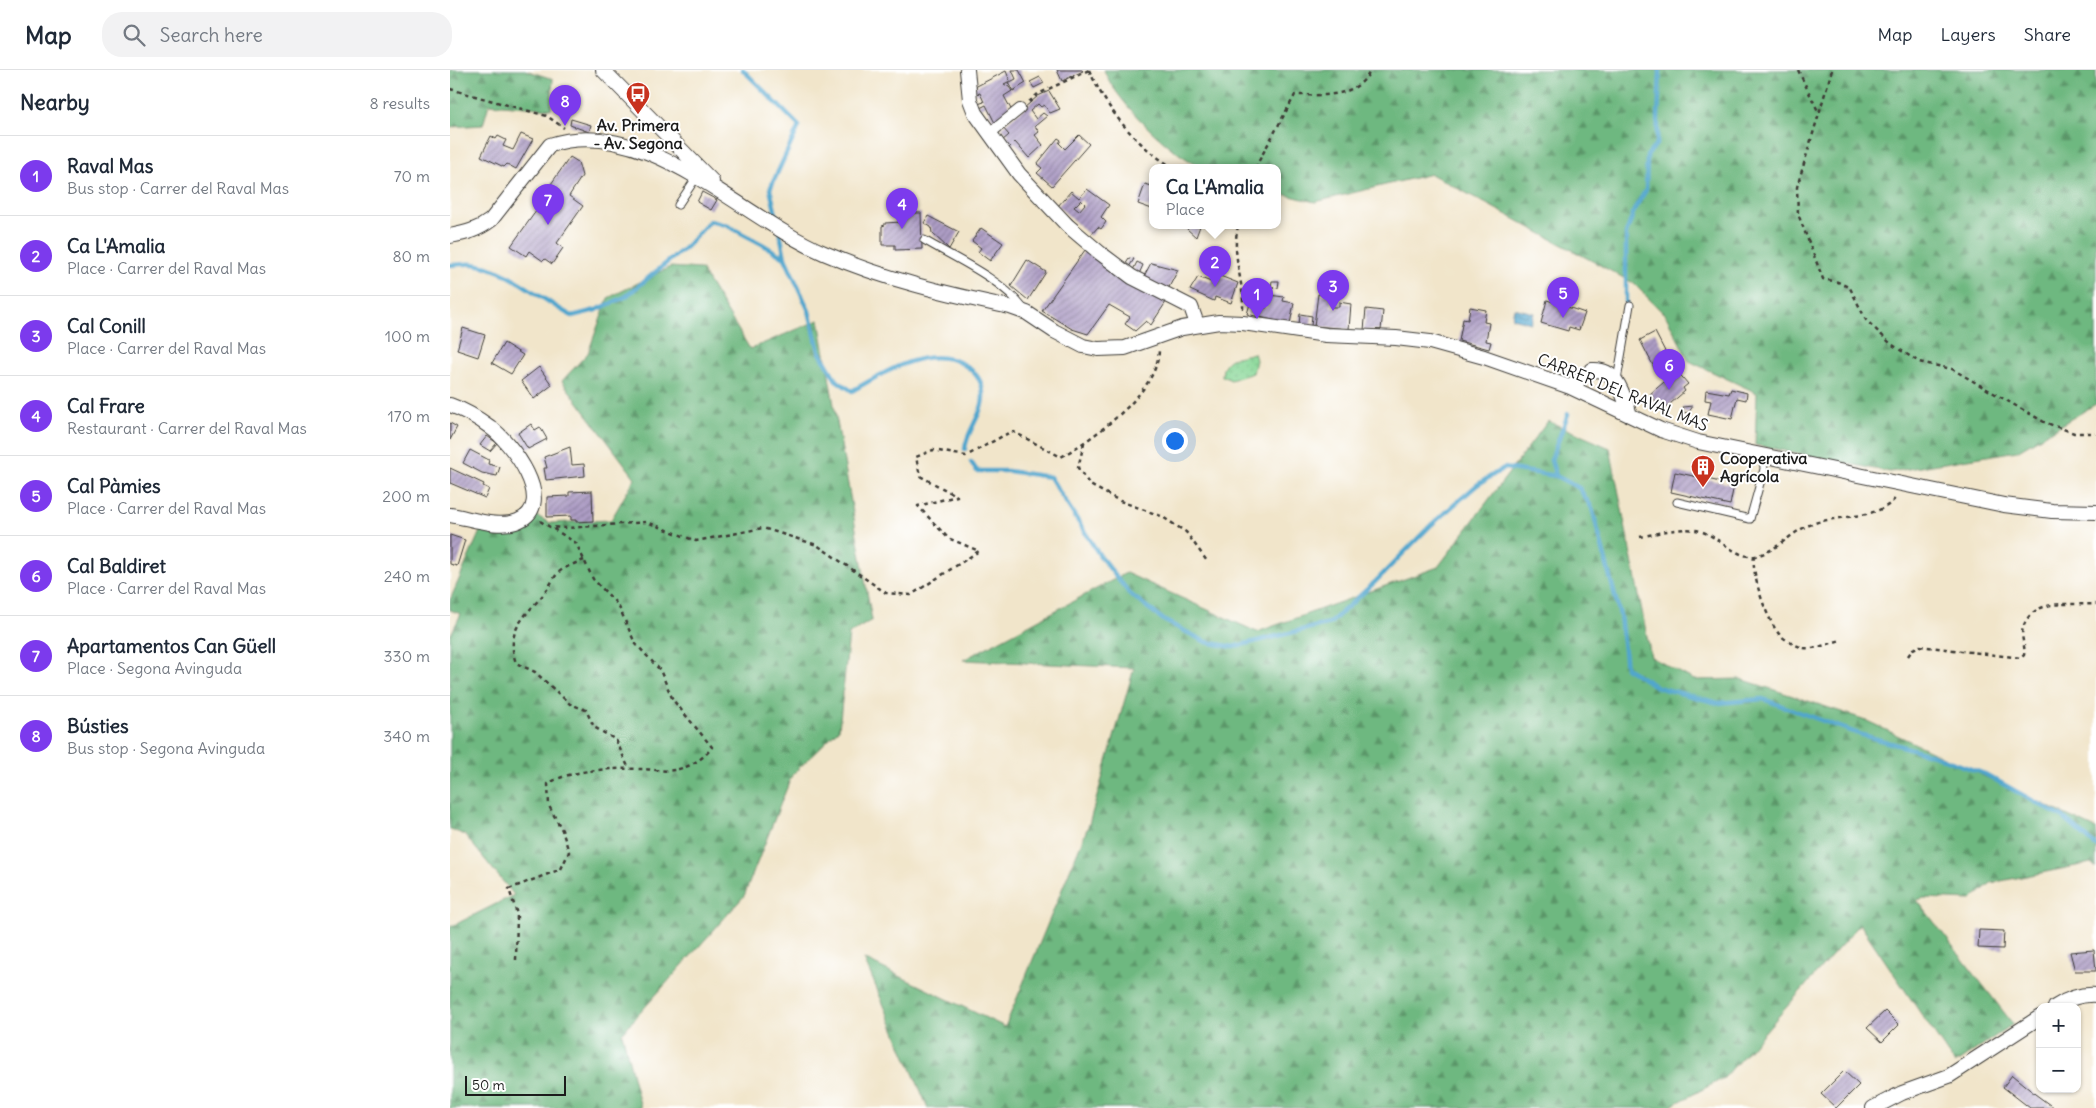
<!DOCTYPE html>
<meta charset="utf-8">
<style>
body{margin:0;font-family:Delius,sans-serif;background:#f2f2f3;color:#1f2937}
.controls{position:absolute;right:15px;bottom:15px;display:grid;overflow:hidden;border-radius:10px;box-shadow:0 1px 4px #0004}
.controls button{width:45px;height:45px;display:grid;place-items:center;padding:0;border:0;border-bottom:1px solid #e0e1e3;background:#fff;color:#1f2937;font:25px sans-serif}
.scale{position:absolute;left:15px;bottom:12px;width:101px;box-sizing:border-box;padding-left:5px;border:2px solid #1c1c1c;border-top:0;font-size:14px;line-height:18px;white-space:nowrap;color:#1c1c1c;-webkit-text-stroke:4px #fff;paint-order:stroke}
.you{position:absolute;left:724px;top:370px;width:18px;height:18px;margin:-12px;border:4px solid #fff;border-radius:50%;background:#1a73e8;box-shadow:0 0 0 8px #1a73e833}
.badge{display:grid;place-items:center;width:32px;height:32px;border-radius:50%;background:#7c3aed;color:#fff;font-size:16px;font-weight:700}
.pin{position:absolute;translate:-50% -41px;filter:drop-shadow(0 1px 2px #0008)}
.pin::after{content:'';position:absolute;top:26px;width:18px;height:15px;background:inherit;clip-path:polygon(0 0,100% 0,50% 100%)}
.popup{position:absolute;left:699px;top:94px;width:132px;height:65px;box-sizing:border-box;display:grid;place-content:center;border-radius:10px;background:#fff;filter:drop-shadow(0 1px 4px #0005);font-size:16px;white-space:nowrap;color:#747a83}
.popup b{font-size:19px;color:#1f2937}
.popup::after{content:'';position:absolute;left:50%;top:100%;margin-left:-10px;border:10px solid transparent;border-top-color:#fff}
.list{margin:0;padding:0;list-style:none}
h2{display:flex;justify-content:space-between;align-items:center;height:65px;margin:0;padding:0 20px;font-size:21px}
h2 small{font-size:16px;font-weight:400;color:#747a83}
.list li{display:grid;grid-template-columns:32px 1fr auto;gap:15px;align-items:center;box-sizing:border-box;height:80px;padding:0 20px;border-top:1px solid #e0e1e3}
.list b{display:block;font-size:19px;white-space:nowrap}
.list p{margin:0;font-size:16px;white-space:nowrap;color:#747a83}
.list em{font-size:16px;font-style:normal;color:#747a83}
.icon{flex:none;width:28px;height:28px;fill:none;stroke:currentColor;stroke-width:2;stroke-linecap:round;stroke-linejoin:round}
.map{position:relative;flex:none;width:1646px;height:1038px;overflow:hidden}
header{display:flex;align-items:center;gap:30px;box-sizing:border-box;height:70px;padding:0 25px;background:#fff;border-bottom:1px solid #e0e1e3}
header strong{font-size:24px}
nav{display:flex;gap:28px;margin-inline-start:auto;font-size:18px}
.search{width:350px;height:45px;background:#f2f2f3;display:flex;align-items:center;gap:12px;box-sizing:border-box;padding:0 18px;border-radius:20px;color:#747a83;font-size:19px}
main{display:flex}
aside{flex:1;background:#fff}
.map>svg:first-child{display:block}
.forest{fill:url(#forest-firs);stroke:#456a4e}
.park{fill:url(#park-dots);stroke:#527a5a}
.water{fill:url(#water-waves);stroke:#366174}
.lines{fill:none;stroke-linecap:round;stroke-linejoin:round}
.stream{stroke:#51a6cd;stroke-width:4.5}
.building{fill:url(#building-hatch);fill-rule:evenodd}
.service-casing{stroke:#3c3a36;stroke-width:9}
.pedestrian-casing{stroke:#3c3a36;stroke-width:12}
.minor-casing{stroke:#3c3a36;stroke-width:16}
.path{stroke:#3c3a36;stroke-width:2.5;stroke-dasharray:4 4;stroke-linecap:butt}
.service{stroke:#fff;stroke-width:7}
.pedestrian{stroke:#fff;stroke-width:10}
.minor{stroke:#fff;stroke-width:14}
.labels{text-anchor:middle;stroke-width:4;stroke-linejoin:round;paint-order:stroke}
.poi-label{font-size:16px;font-weight:bold;fill:#1c1c1c;stroke:#fff}
.street-label{font-size:16px;fill:#1c1c1c;stroke:#fff}
</style>
<header>
<strong>Map</strong>
<div class="search"><svg class="icon" aria-label="search" viewBox="0 0 24 24"><circle cx="10" cy="10" r="6"/><path d="M15 15l6 6"/></svg>Search here</div>
<nav><a>Map</a><a>Layers</a><a>Share</a></nav>
</header>
<main>
<aside>
<h2>Nearby<small>8 results</small></h2>
<ul class="list">
<li><span class="badge">1</span><div><b>Raval Mas</b><p>Bus stop · Carrer del Raval Mas</p></div><em>70 m</em></li>
<li><span class="badge">2</span><div><b>Ca L'Amalia</b><p>Place · Carrer del Raval Mas</p></div><em>80 m</em></li>
<li><span class="badge">3</span><div><b>Cal Conill</b><p>Place · Carrer del Raval Mas</p></div><em>100 m</em></li>
<li><span class="badge">4</span><div><b>Cal Frare</b><p>Restaurant · Carrer del Raval Mas</p></div><em>170 m</em></li>
<li><span class="badge">5</span><div><b>Cal Pàmies</b><p>Place · Carrer del Raval Mas</p></div><em>200 m</em></li>
<li><span class="badge">6</span><div><b>Cal Baldiret</b><p>Place · Carrer del Raval Mas</p></div><em>240 m</em></li>
<li><span class="badge">7</span><div><b>Apartamentos Can Güell</b><p>Place · Segona Avinguda</p></div><em>330 m</em></li>
<li><span class="badge">8</span><div><b>Bústies</b><p>Bus stop · Segona Avinguda</p></div><em>340 m</em></li>
</ul>
</aside>
<div class="map">
<svg width="1646" height="1038" viewBox="0 0 1646 1038">
<defs>
<pattern id="forest-firs" width="22" height="20" patternUnits="userSpaceOnUse" patternTransform="scale(1.25)"><rect width="22" height="20" fill="#6eb880"/><path d="M5 1l3.5 6h-7zM16 11l3.5 6h-7z" fill="#5a9568"/></pattern>
<pattern id="park-dots" width="8" height="8" patternUnits="userSpaceOnUse" patternTransform="scale(1.25)"><rect width="8" height="8" fill="#88d797"/><path d="M2 2h.1M6 6h.1" fill="none" stroke="#75b882" stroke-width="1.8" stroke-linecap="round"/></pattern>
<pattern id="water-waves" width="16" height="10" patternUnits="userSpaceOnUse" patternTransform="scale(1.25)"><rect width="16" height="10" fill="#51a6cd"/><path d="M0 5q4-4 8 0t8 0" fill="none" stroke="#4286a6"/></pattern>
<pattern id="building-hatch" width="6" height="6" patternUnits="userSpaceOnUse" patternTransform="scale(1.25)"><rect width="6" height="6" fill="#ad9dc5"/><path d="M-1 1l2-2M0 6l6-6M5 7l2-2" fill="none" stroke="#8c7f9f"/></pattern>
</defs>
<rect width="100%" height="100%" fill="#fff"/>
<filter id="ink" filterUnits="userSpaceOnUse"><feTurbulence type="fractalNoise" baseFrequency=".02" numOctaves="2"/><feDisplacementMap in="SourceGraphic" scale="10" xChannelSelector="R" yChannelSelector="G"/><feConvolveMatrix kernelMatrix="1 2 1 2 8 2 1 2 1" color-interpolation-filters="sRGB"/></filter>
<filter id="wash" filterUnits="userSpaceOnUse"><feTurbulence type="fractalNoise" baseFrequency=".0096" numOctaves="4" result="noise"/><feDisplacementMap in="SourceGraphic" scale="20" xChannelSelector="R" yChannelSelector="G"/><feGaussianBlur stdDeviation="1.12" result="paint"/><feColorMatrix in="noise" values="0 0 0 0 0 0 0 0 0 0 0 0 0 0 0 0 0 1.4 0 .05"/><feComposite in="paint" operator="in"/></filter>
<g filter="url(#wash)">
<rect width="100%" height="100%" fill="#f1e5ca"/>
<path class="forest" d="M0,0h75l28,9 -2,30 -62,-5 -6,21 -33,2z
M654,0h992v334l-79,47 -127,21 -135,-27 2,-52 -68,-32 -23,-45 -33,-33 -202,-109 -116,28 -37,-9v-25c-23,0 -48,4 -70,0 -31,-5 -94,-69 -104,-98z
M220,197l31,2 49,80 69,-29 53,300 -23,14 -10,95 -47,46 -48,121 -122,137 19,75h-191v-181l64,-32 -49,-60 -15,-6v-193l11,-22 -11,-4v-10l31,-71c26,5 34,5 54,-14l15,8 61,-3 24,-42 -73,-97 26,-28 20,-55z
M1098,351l62,27 41,209 43,23 47,-1 122,40 233,110v39l-5,-5 -100,20 -20,17 -47,-2 -7,2 96,124 -58,40 -95,-140 -136,154 -53,28 1,2h-744l-64,-149 141,68 84,-203 45,-156 -171,-8 163,-87 131,59 181,-65z"/>
<path class="park" d="M804,283l2,7 -3,13 -22,7 -9,-4c1,-21 16,-18 32,-23z"/>
<path class="water" d="M1064,238l20,5 -3,10 -19,-5z"/>
<g class="lines">
<path class="stream" d="M293,0l56,56 -29,63 8,34
M330,163l5,25
M0,195c7,0 16,-2 23,-1 38,5 66,35 99,52l24,-6 29,-13 61,-50 24,-26 16,4 36,19 23,14 24,53 10,40 17,29 16,11c31,-18 75,-47 111,-27 8,5 17,13 19,23 6,24 -15,40 -17,62
M1176,234v-70l9,-26 11,-18 1,-34 10,-13 3,-73
M1118,344l-17,46 5,16 23,12 13,20 28,107 6,53 31,19 61,16 45,-4 96,35 74,21 52,19 79,44 32,28
M521,392l6,9h31l42,6 50,79 30,38 35,27 41,21 27,5 97,-24 45,-41 56,-57 46,-40 27,-17 52,8"/>
</g>
<g id="blocks">
<path class="building" d="M562,0h7l7,13 -13,8 -5,-8 8,-4z
M607,0h25l1,1 -21,10z
M556,1l4,10 -6,3 5,3 3,4 -8,5 9,17 -18,10 -9,-18 -6,3 -2,-4 6,-2 -4,-9 -4,1 -3,-6z
M590,7l4,6 -10,5 -4,-6z
M599,21l11,18 -10,4 -6,-8 -3,2 -3,-3 -8,7 6,8 7,-6 4,3 -12,10 4,6 -4,3 8,10 -14,13 -14,-16 -7,7 -6,-8 7,-6 -7,-8 36,-31z
M121,49l20,6 -2,7 -19,-7z
M71,64l12,5 -17,30 -9,-5 -3,3 -23,-11 10,-20 5,3 2,-3 8,4 -3,6 10,4z
M629,65l10,9 -37,42 -15,-13 5,-5 -5,-4 21,-26 3,2 -2,3 6,6z
M120,87l8,5 4,14 -13,20 14,10 -26,37 6,5 -11,16 -7,-5 -2,2 -14,-10 -3,5 -15,-10 43,-60 -3,-2z
M695,114l7,2v23l-14,-5z
M637,119l22,16 -8,12 5,5 -5,7 -3,-2 -8,9 -32,-30 13,-15 8,7zM631,130l4,4 -6,7 -5,-4z
M252,122l15,8 -6,10 -14,-8z
M451,143h20l1,36 -27,1v-5h-13v-19l3,-1v-2l16,-1z
M478,146l31,16 -10,17 -17,-16 -1,-6 -7,-4z
M738,156h12l-4,11 -9,-8z
M531,158l22,15 -13,18 -12,-9 3,-4 -9,-7z
M635,180l23,18 58,34 -15,23 -5,-4 -11,10 -10,-7 5,-7 -21,-12 -21,29 -16,-5 -30,-18z
M679,188l5,1 -5,8 -4,-3z
M577,190l19,12 -18,28 -17,-14z
M687,192l6,3 -4,9 -6,-4z
M701,193l27,7 -11,21 -24,-13z
M765,204l23,9 -7,20 -16,-6 -1,4 -24,-11 8,-13 13,5z
M822,211h7l-1,7 -7,-1z
M804,220l10,3 -1,6 2,1 -2,7 3,1 3,-13 15,2 -1,4 11,2 -4,21 -43,-10z
M868,224l14,1 -1,12h8v-5l12,2 -2,25 -35,-3z
M1097,230l38,13 -6,17 -10,-3 -1,4 -27,-8z
M1020,237l16,3 -2,12 5,1 -3,18 5,1 -2,7 -30,-8 4,-22 5,1z
M916,239l17,2 -2,19h-17z
M850,244l12,2 -1,10 -12,-1z
M13,258l22,7 -7,22 -21,-7z
M1205,262l16,31 -15,8 -16,-31z
M54,273l19,12 -12,19 -19,-11z
M89,297l13,18 -18,14 -13,-18z
M1227,301l11,13 -5,4 2,3 -22,19 -13,-16z
M1281,319l16,4 -1,7 -9,-2 -5,21 -24,-5 3,-13 -6,-1 1,-10 23,4z
M1243,336l-4,6 -5,1 -1,-6z
M0,353l7,4 -7,13z
M81,354l4,6 5,-3 7,12 -19,10 -10,-16z
M37,366l10,7 -7,8 -10,-6z
M120,377l2,18 12,-1 1,12 -39,4 -2,-12h3l-3,-11z
M20,380l19,10 -1,4 12,3 -3,9 -15,-3 -19,-10z
M0,398l34,16 -1,2 6,3 -4,9 -35,-15z
M1225,402l59,13 -4,20 -59,-13z
M142,421l1,30 -17,1v-2h-5v-4l-24,1v-20l22,-1v-4z
M0,465l15,5 -8,26 -7,-2z
M1529,860l25,1 -1,18 -25,-1z
M1644,880l2,21h-21l-5,-19z
M1435,941l14,14 -17,17 -15,-14z
M1394,1001l15,14 -23,23 -15,-14z
M1562,1005l23,19 19,14h-24l-27,-21z"/>
</g>
</g>
<g filter="url(#ink)">
<use href="#blocks" fill-opacity="0" stroke="#3c3a36" stroke-width="1"/>
<g class="lines">
<defs>
<path id="service" d="M228,135l18,-27
M474,170c34,20 76,38 100,69
M1167,310l13,-75
M1227,432l73,17 14,-50 -1,-13"/>
<path id="pedestrian" d="M539,64l31,-25"/>
<path id="minor" d="M153,0l109,111
M517,0l3,30 5,13 44,61 48,51 33,28 32,24 59,30 6,17
M0,166c16,-3 28,-6 41,-16l59,-75c94,-32 193,74 274,108 60,26 123,41 186,54l17,6 27,18 29,15 15,3 27,-1 57,-20 37,-6 24,1 83,12 70,3 34,4 54,15 86,30 91,43 37,12 306,63 48,6 44,1
M1120,317l22,-17c26,-2 31,25 38,45
M0,335c14,5 28,13 40,22 20,14 69,77 28,94 -19,8 -48,-3 -68,-6
M1605,937c12,-8 26,-13 41,-12
M1423,1038l29,-15 47,-17 91,-59"/>
</defs>
<use href="#service" class="service-casing"/>
<use href="#pedestrian" class="pedestrian-casing"/>
<use href="#minor" class="minor-casing"/>
<path class="path" d="M639,0c18,40 47,76 85,98
M1348,0l20,41
M1382,0l-35,117 1,27 25,65 15,3 12,6 16,32 25,24 28,18 33,7 92,53 30,11h22
M0,19l97,27 17,12
M579,32l9,-8 51,-24
M805,98l40,-73c29,0 60,4 76,-25
M788,156c-7,28 6,55 5,83
M634,373l-6,25 12,17 30,16 41,15 25,16 21,29
M90,451l10,6 17,1 80,-6 49,19 67,-13 54,17 69,48 25,2 68,-44 -31,-13 -30,-32 39,-10 -37,-20 -4,-19 17,-7 33,6 46,-25 49,26c34,-20 98,-65 98,-108
M1190,467c19,-4 41,-11 60,-6 18,5 36,28 55,25 21,-4 37,-25 57,-32 25,-10 68,-3 85,-28
M1304,486c-3,18 13,65 26,79 5,5 16,11 23,13 12,2 27,-5 38,-8
M134,490c-8,3 -19,7 -25,12 -6,6 -10,16 -16,23 -19,22 -38,36 -27,68l19,9 35,32 16,6 8,17 22,13 13,29
M1458,586l5,-7 7,-3 101,12 3,-3c2,-9 -4,-18 -1,-27 10,-32 48,-22 73,-24
M66,890l1,-46 -8,-25 52,-20 8,-17 -7,-22 -13,-24 -1,-22c21,-15 68,-16 94,-15 10,0 22,3 32,1 14,-2 30,-11 38,-23l-39,-47 -13,-30 -25,-27 -17,-38 -25,-26 -17,-36 -24,-15"/>
<use href="#service" class="service"/>
<use href="#pedestrian" class="pedestrian"/>
<use href="#minor" class="minor"/>
</g>
</g>
<defs>
<symbol id="bus-pin" viewBox="-11 -11 22 30"><path d="M0 17L-7.5 6A9.5 9.5 0 1 1 7.5 6Z" fill="#c8321e" stroke="#fff"/><path d="M-5-6H5V4H4V6H2V4H-2V6H-4V4H-5ZM-3.5-4V0h7V-4ZM-3.5 1.2v1.5H-2V1.2ZM2 1.2v1.5H3.5V1.2Z" fill="#fff"/></symbol>
<symbol id="building-pin" viewBox="-11 -11 22 30"><path d="M0 17L-7.5 6A9.5 9.5 0 1 1 7.5 6Z" fill="#c8321e" stroke="#fff"/><path d="M-4-6H4V6H1V3H-1V6H-4ZM-2.5-4.3h1.7v1.8h-1.7ZM.8-4.3h1.7v1.8H.8ZM-2.5-1h1.7V.8h-1.7ZM.8-1h1.7V.8H.8Z" fill="#fff"/></symbol>
</defs>
<g fill-rule="evenodd">
<use href="#bus-pin" x="174" y="10" width="28" height="38"/>
<use href="#building-pin" x="1239" y="383" width="28" height="38"/>
</g>
<g class="labels">
<g class="poi-label">
<text x="188" y="61">Av. Primera<tspan x="188" dy="18">- Av. Segona</tspan></text>
<text x="1270" y="394" text-anchor="start">Cooperativa<tspan x="1270" dy="18">Agrícola</tspan></text>
</g>
<g class="street-label">
<text transform="translate(1173 322) rotate(22)" y="6">CARRER DEL RAVAL MAS</text>
</g>
</g>
</svg>
<div class="controls">
<button>+</button>
<button>−</button>
</div>
<div class="scale">50 m</div>
<div class="you"></div>
<div class="pin badge" style="left:807px;top:249px">1</div>
<div class="pin badge" style="left:765px;top:217px">2</div>
<div class="popup"><b>Ca L'Amalia</b>Place</div>
<div class="pin badge" style="left:883px;top:241px">3</div>
<div class="pin badge" style="left:452px;top:159px">4</div>
<div class="pin badge" style="left:1113px;top:248px">5</div>
<div class="pin badge" style="left:1219px;top:320px">6</div>
<div class="pin badge" style="left:98px;top:155px">7</div>
<div class="pin badge" style="left:115px;top:56px">8</div>
</div>
</main>
